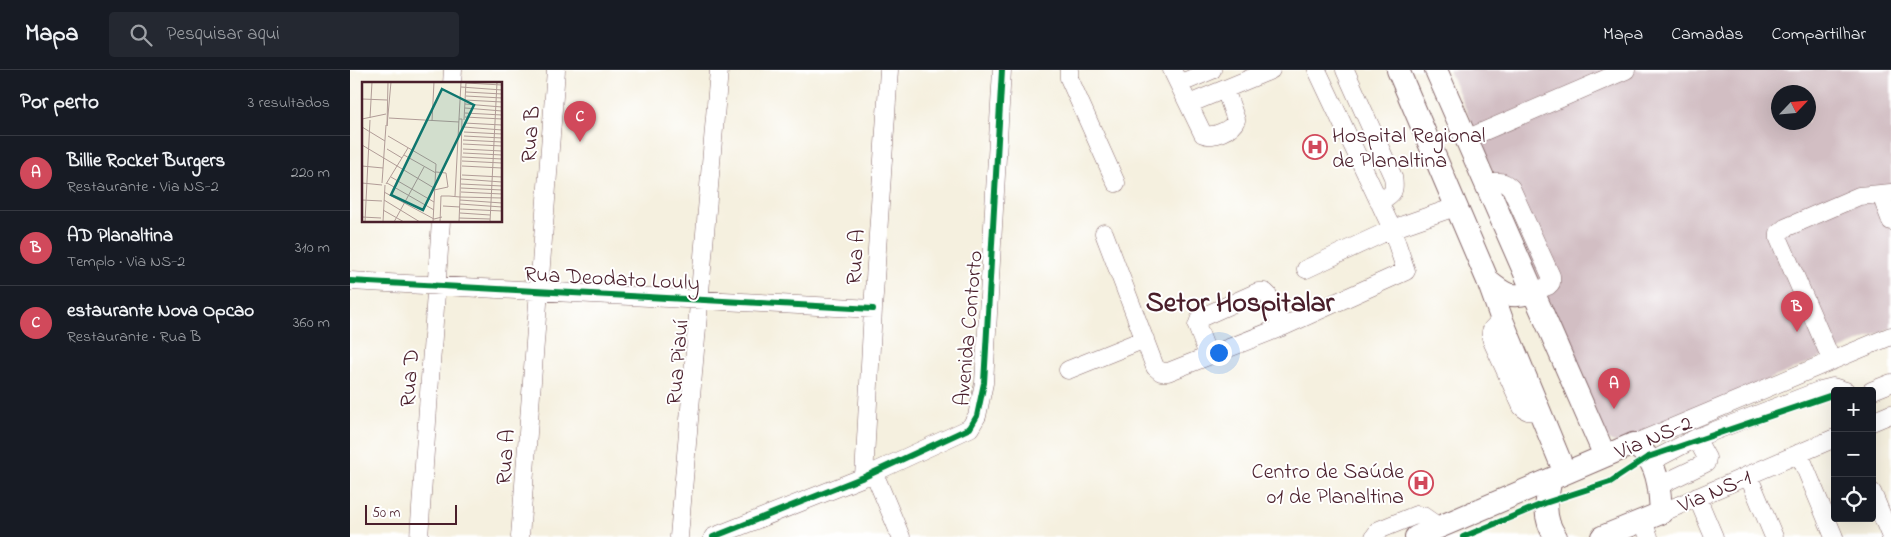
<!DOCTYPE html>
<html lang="pt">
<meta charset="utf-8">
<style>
body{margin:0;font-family:"Indie Flower",sans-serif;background:#242831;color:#f1f3f6}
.controls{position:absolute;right:15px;bottom:15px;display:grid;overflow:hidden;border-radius:5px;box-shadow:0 5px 20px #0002}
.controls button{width:45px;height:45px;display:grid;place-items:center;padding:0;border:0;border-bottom:1px solid #363941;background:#171b24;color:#f1f3f6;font:25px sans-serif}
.compass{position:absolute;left:1421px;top:15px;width:45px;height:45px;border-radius:50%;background:#171b24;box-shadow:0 5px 20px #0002;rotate:64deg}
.scale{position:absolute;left:15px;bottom:12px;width:92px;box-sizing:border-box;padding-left:5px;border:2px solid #4a1f2b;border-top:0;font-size:14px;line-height:18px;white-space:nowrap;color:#4a1f2b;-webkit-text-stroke:4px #fff;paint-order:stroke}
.you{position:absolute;left:868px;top:282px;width:18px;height:18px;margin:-12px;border:4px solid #fff;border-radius:50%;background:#1a73e8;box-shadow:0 0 0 8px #1a73e833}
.badge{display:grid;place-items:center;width:32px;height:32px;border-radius:50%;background:#d1495b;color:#fff;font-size:16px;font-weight:700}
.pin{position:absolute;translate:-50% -41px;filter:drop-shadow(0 1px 2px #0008)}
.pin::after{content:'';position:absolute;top:26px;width:18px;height:15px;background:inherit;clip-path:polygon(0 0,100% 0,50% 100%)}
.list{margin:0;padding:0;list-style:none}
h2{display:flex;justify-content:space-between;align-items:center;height:65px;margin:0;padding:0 20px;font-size:21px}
h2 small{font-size:16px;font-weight:400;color:#9ea1a6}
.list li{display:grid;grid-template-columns:32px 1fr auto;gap:15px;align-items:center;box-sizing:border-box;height:75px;padding:0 20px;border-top:1px solid #363941}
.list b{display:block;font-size:19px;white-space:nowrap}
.list p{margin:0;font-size:16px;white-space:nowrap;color:#9ea1a6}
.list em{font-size:16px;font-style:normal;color:#9ea1a6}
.icon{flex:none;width:28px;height:28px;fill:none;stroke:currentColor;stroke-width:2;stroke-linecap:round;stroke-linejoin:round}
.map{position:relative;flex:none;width:1541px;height:467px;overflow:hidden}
header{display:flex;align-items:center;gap:30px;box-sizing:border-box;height:70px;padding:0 25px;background:#171b24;border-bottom:1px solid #363941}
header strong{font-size:24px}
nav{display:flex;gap:28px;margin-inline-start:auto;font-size:18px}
.search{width:350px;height:45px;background:#242831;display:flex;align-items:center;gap:12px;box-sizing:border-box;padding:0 18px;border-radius:5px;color:#9ea1a6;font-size:19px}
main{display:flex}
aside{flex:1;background:#171b24}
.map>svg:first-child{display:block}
.industrial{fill:#d2bec3;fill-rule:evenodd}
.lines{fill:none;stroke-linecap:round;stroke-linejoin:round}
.minor-casing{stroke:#86686a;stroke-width:19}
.major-casing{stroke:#86686a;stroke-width:24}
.minor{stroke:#fff;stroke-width:18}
.major{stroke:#fff;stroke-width:22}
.cycleway-casing{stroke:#fff;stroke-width:9}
.cycleway{stroke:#00873e;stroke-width:6}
.labels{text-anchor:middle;stroke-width:4;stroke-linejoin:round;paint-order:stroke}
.street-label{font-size:22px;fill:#4a1f2b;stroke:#fff}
.poi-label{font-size:22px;fill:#4a1f2b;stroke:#fff;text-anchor:start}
.district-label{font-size:28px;font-weight:bold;fill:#4a1f2b;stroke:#fff}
.inset-road{fill:none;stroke:#b19c97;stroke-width:1}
.view{fill:#0f766e;fill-opacity:0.15;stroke:#0f766e;stroke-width:2.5}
.inset-edge{fill:none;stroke:#4a1f2b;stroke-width:2.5}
</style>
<header>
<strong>Mapa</strong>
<div class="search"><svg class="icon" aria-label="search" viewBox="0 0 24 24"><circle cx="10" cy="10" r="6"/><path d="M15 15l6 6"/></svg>Pesquisar aqui</div>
<nav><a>Mapa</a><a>Camadas</a><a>Compartilhar</a></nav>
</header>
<main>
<aside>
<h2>Por perto<small>3 resultados</small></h2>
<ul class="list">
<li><span class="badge">A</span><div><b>Billie Rocket Burgers</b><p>Restaurante · Via NS-2</p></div><em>220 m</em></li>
<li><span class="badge">B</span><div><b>AD Planaltina</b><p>Templo · Via NS-2</p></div><em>310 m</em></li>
<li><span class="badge">C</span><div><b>estaurante Nova Opcao</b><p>Restaurante · Rua B</p></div><em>360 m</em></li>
</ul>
</aside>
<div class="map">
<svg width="1541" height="467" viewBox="0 0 1541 467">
<rect width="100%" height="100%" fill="#fff"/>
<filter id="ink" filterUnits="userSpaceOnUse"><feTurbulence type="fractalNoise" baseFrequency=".02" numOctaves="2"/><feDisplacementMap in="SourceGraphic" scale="10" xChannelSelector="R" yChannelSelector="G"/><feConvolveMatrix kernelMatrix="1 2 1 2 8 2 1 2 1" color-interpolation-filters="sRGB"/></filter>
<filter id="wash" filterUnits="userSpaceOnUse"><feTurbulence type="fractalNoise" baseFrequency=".0096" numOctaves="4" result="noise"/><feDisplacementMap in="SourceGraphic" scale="20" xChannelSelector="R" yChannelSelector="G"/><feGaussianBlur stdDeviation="1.12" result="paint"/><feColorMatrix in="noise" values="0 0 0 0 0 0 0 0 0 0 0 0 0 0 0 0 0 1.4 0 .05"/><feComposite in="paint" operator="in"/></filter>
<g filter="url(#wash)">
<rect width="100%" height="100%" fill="#f5f0df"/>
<path class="industrial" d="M1099,0h442v258l-272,115 -12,-3zM1428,22h30v30h-30z"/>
</g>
<g filter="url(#ink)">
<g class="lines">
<defs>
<path id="minor" d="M719,0v8l47,105
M822,0l31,64c10,4 29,-4 33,-14l-11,-31
M995,0l48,107c3,16 -1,17 -14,25
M102,14l1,-14
M829,14l33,-14
M839,34l82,-34
M1116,69l160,-69
M1135,113c11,-1 17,-4 26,5l40,88v7l-3,3 -15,6
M1531,125l10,26
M754,163l51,134 6,5h7l114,-45 -14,-32 -3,-3h-7l-58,26 -3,8 11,29
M956,199l86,-40 63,-22
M0,211l523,28
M1152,250c-9,7 -14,10 -10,21l30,66c6,6 9,5 17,2
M932,257l124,-56 -14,-42 -75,-159
M1482,291l-53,-122v-6l6,-5 74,-32 32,-3
M718,300l77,-31
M1521,321l20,-8
M1522,352l19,-8
M1283,374l258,-108
M1449,383l35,84
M1300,392l46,-24 125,-48 12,-3 13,4
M524,403l27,64
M1398,405l26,62
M514,407l9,-168 16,-239
M1308,416l48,-23 1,-5 -11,-20
M1522,422l19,45
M1347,427l17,40
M1311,443l174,-75
M1292,450l7,17
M69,467l22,-316
M170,467l36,-467
M329,467l40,-467
M363,467l151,-60 106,-49 7,-12 7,-33 18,-313
M1024,467l5,-7 37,-15 7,1 16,11"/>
<path id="major" d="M1048,0l90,211 14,39 63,153
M1086,0l169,386
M1138,211c17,14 23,18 45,11
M1201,409c-5,21 -9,39 5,58
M1066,467l217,-93c5,4 12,8 15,14 11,15 12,37 13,55l-59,24"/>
</defs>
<use href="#minor" class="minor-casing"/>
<use href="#major" class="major-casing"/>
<use href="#minor" class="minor"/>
<use href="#major" class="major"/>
<defs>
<path id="cycleway" d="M0,211l523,28
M363,467l151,-60 106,-49 7,-12 7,-33 18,-313
M1113,467l82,-34 65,-21 38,-25 187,-63"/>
</defs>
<use href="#cycleway" class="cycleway-casing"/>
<use href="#cycleway" class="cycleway"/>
</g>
</g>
<defs>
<symbol id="hospital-ring" viewBox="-11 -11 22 22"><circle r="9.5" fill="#fff" stroke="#d1495b" stroke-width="1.5"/><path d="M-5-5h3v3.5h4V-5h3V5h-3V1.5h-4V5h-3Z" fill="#d1495b"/></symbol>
</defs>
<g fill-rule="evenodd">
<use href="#hospital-ring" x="951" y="63" width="28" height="28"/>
<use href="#hospital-ring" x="1057" y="399" width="28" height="28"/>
</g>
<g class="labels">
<g class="street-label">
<text transform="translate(179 64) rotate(-86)" y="8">Rua B</text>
<text transform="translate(504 187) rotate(-86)" y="8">Rua A</text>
<text transform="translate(262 207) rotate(3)" y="8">Rua Deodato Louly</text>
<text transform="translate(617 258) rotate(-85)" y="8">Avenida Contorto</text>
<text transform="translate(326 292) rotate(-85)" y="8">Rua Piauí</text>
<text transform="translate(58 308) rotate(-86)" y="8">Rua D</text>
<text transform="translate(1303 366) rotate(-23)" y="8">Via NS-2</text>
<text transform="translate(154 387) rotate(-86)" y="8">Rua A</text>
<text transform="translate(1364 420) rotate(-23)" y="8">Via NS-1</text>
</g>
<g class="poi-label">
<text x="982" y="72">Hospital Regional<tspan x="982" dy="25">de Planaltina</tspan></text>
<text x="1054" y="408" text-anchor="end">Centro de Saúde<tspan x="1054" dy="25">01 de Planaltina</tspan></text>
</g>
<g class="district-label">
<text x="890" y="241">Setor Hospitalar</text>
</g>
</g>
<g transform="translate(12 12)">
<rect width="140" height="140" fill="#f5f0df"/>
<path class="inset-road" d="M26,0l-1,44 4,-44M104,1l36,2M99,5l41,3M104,10l36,2M104,14l36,2M0,17l25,1M103,18l37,2M103,22l37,3M103,26l37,3M103,31l37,2M103,35l37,2M8,36l2,-36M27,36l70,4M0,37l24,-5M97,37l2,-37M102,38l2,-38M70,39l2,-39M102,41l38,2M0,45l23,14M102,45l38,3M102,50l38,2M26,54l48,28 -3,58M102,54l38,2M101,58l39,2M101,62l39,2M0,63l72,43M25,67l15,9M101,67l39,2M101,71l39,2M42,73l32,18M100,75l40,2M100,79l40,2M0,84l21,2M100,84l40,2M100,93l40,2M29,95l43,25M99,97l41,3M0,101l20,2M20,101l4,-58M25,101l47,27M24,102l22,-36M99,102l41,2M99,106l41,2M72,108l14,-3 -2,-14 -10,-1M22,110l50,27 8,-2M99,110l41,2M0,118l20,1M22,118l36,22M98,118l42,3M98,122l42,3M81,124l17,1M98,127l42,2M21,128l21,12M98,131l30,2M0,135l19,1M97,136l31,1M3,140l5,-102M21,140l2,-37M32,140l30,-55M78,140l1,-26h8l11,1 2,-78h-3l-4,77M97,140l1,-25 42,1M128,140l7,-140"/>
<path class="view" d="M80,7l32,16 -51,105 -32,-15z"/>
<rect width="140" height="140" class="inset-edge"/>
</g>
</svg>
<div class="controls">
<button>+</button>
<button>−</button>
<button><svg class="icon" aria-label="locate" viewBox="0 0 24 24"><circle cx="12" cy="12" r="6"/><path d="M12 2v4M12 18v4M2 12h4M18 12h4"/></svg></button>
</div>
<svg class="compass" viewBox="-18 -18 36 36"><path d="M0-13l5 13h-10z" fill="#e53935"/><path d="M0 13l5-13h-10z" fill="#9ea1a6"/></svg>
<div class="scale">50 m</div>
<div class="you"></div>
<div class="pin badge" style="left:1264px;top:339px">A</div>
<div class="pin badge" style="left:1447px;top:262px">B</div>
<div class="pin badge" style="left:230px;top:72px">C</div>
</div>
</main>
